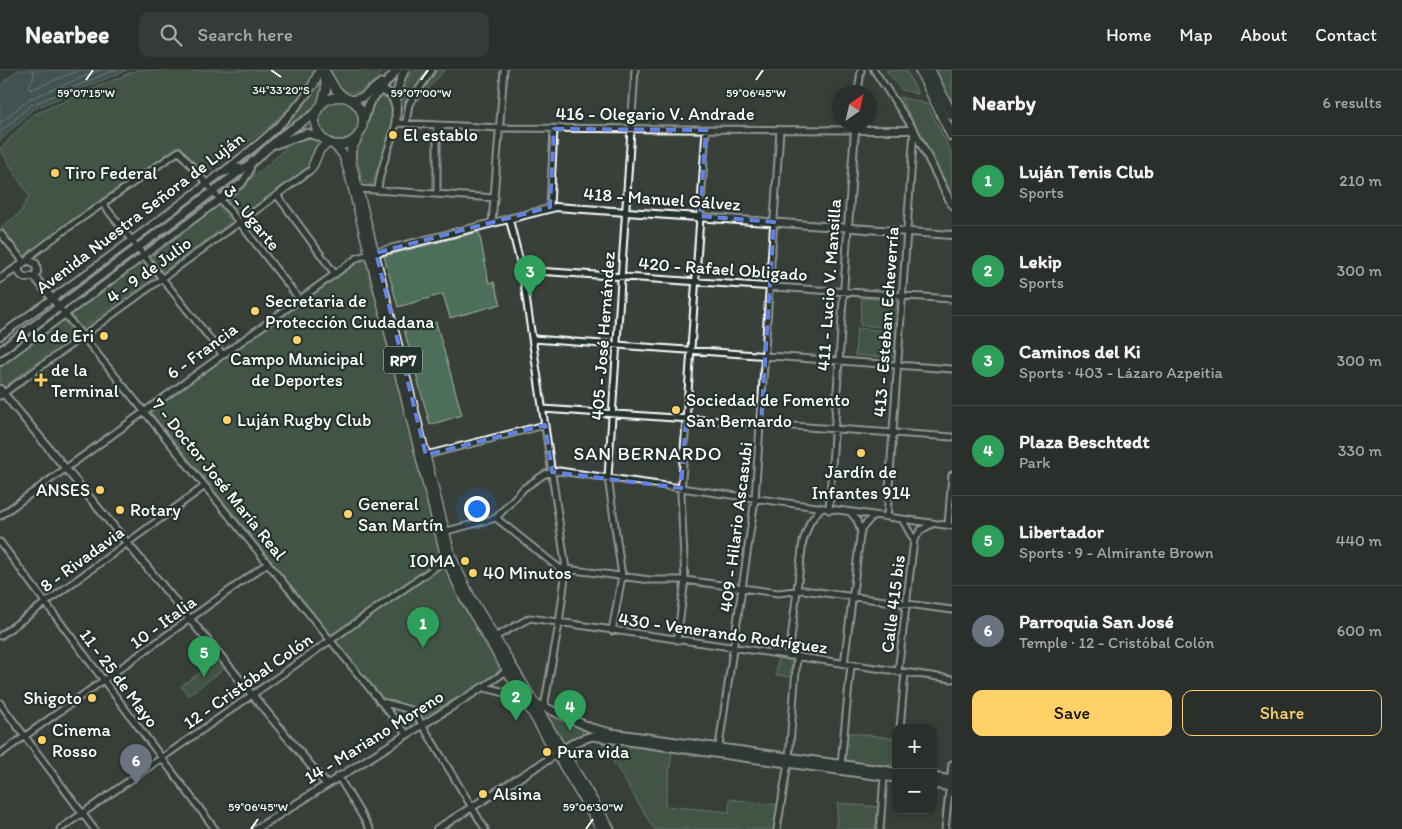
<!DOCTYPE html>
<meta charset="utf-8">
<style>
body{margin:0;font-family:Itim,sans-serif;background:#373b37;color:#f1f3f6}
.controls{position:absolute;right:15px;bottom:15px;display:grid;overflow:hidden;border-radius:10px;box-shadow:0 2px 8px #0003}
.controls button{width:45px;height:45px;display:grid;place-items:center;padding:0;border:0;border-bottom:1px solid #474a47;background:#2b2f2b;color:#f1f3f6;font:25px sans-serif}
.compass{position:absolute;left:832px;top:15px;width:45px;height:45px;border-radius:50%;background:#2b2f2b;box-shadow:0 2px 8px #0003;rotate:34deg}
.you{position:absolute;left:476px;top:438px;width:18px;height:18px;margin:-12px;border:4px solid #fff;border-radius:50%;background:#1a73e8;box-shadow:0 0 0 8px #1a73e833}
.badge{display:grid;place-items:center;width:32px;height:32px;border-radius:50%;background:#ffd166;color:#fff;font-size:16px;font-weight:700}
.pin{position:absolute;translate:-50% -41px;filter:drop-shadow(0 1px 2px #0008)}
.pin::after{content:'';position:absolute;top:26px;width:18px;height:15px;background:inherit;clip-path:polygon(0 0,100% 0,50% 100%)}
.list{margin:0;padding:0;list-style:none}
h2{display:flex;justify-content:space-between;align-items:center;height:65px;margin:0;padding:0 20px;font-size:21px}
h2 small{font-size:16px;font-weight:400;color:#a6a9a9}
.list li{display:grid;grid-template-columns:32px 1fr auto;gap:15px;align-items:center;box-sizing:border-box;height:90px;padding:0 20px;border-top:1px solid #474a47}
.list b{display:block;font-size:19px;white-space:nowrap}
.list p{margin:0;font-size:16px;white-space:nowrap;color:#a6a9a9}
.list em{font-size:16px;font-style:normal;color:#a6a9a9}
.actions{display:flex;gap:10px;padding:15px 20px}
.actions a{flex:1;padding:11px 0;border:1px solid #ffd166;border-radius:10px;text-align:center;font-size:18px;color:#ffd166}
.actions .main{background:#ffd166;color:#111}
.icon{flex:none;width:28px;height:28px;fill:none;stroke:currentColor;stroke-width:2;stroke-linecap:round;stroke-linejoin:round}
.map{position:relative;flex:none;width:952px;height:759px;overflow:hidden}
header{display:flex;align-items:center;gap:30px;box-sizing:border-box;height:70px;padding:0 25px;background:#2b2f2b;border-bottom:1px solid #474a47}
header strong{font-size:24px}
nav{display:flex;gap:28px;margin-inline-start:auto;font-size:18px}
.search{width:350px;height:45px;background:#373b37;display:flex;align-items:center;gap:12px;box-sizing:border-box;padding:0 18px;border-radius:10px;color:#a6a9a9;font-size:19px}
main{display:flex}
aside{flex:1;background:#2b2f2b}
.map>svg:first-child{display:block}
.green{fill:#4d6e59;stroke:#a6b6ac}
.water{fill:#4a6971;stroke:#92a5aa}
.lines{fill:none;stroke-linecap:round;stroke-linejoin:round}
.shore{stroke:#b7c3c6;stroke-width:1}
.minor-casing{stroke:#fff;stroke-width:9}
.tertiary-casing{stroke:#fff;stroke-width:10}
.secondary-casing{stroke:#fff;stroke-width:11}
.primary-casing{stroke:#fff;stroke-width:11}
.motorway-casing{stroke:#fff;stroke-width:12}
.minor{stroke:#26332d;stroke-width:5}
.tertiary{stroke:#26332d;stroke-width:6}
.secondary{stroke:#26332d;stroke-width:7}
.primary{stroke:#26332d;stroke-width:8}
.motorway{stroke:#26332d;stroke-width:9}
.marked{fill:none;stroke:#6183e4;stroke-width:4;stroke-dasharray:10 6;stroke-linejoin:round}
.ticks{fill:none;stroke:#fff;stroke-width:2}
.poi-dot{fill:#ffd166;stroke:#26332d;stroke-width:2}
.labels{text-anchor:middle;stroke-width:4.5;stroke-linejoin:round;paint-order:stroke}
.shield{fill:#26332d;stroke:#bec2c0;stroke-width:1}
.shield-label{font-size:16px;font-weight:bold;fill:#fff}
.street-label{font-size:18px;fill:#fff;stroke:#26332d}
.poi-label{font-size:18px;fill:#fff;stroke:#26332d;text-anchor:start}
.neighbourhood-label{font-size:19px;letter-spacing:1px;fill:#fff;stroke:#26332d}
.ticks-label{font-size:12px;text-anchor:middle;fill:#fff;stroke:#26332d;stroke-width:4.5;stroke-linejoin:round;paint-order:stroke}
</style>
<header>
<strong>Nearbee</strong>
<div class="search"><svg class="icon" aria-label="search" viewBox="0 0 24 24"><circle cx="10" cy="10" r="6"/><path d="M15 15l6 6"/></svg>Search here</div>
<nav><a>Home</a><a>Map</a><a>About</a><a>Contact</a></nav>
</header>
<main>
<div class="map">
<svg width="952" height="759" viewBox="0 0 952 759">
<rect width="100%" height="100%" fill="#393f39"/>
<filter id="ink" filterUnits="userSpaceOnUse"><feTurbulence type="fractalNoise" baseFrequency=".02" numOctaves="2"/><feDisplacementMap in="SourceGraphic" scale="10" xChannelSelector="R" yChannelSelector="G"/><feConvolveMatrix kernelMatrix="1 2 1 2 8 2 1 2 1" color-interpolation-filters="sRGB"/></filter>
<g filter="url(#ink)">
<path class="green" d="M137,0h177c-9,37 -79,81 -110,104l-25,-29 -74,56 -66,45v2l-16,8 -22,-29 19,-14 9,-17 -29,-47 33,-34z
M330,0h55c-20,21 -41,38 -55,0z
M415,0h30l-41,45c0,-15 -1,-33 11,-45z
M886,0h20l12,24 -16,-4z
M935,0h17v36z
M322,3l1,24 -12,15 -73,50c33,-26 66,-49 84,-89z
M384,22l9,8 1,16 -3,18 -19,51 -10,-4 -6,-28v-7l10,-17 3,-20 9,-14z
M900,27l27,7 25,50v40z
M318 50a22 22 0 1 1 44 0a22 22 0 1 1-44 0Z
M305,64l14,4 6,5 -16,25 -66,48 -6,-2 -11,-16 41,-32 28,-27z
M218,136l13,16 -67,49 -11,-11v-4z
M479,162l10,51 5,-1 7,22 -51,14 -7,-24 -45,13 -14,-51z
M366,185l5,33 7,15 65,254 -111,79 -182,-225z
M140,193l4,1 9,12 -1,3 -71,50 -9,-12 1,-3z
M862,228l35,3 -2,27 -35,-3z
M61,251l4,1 10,16 -9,7 -6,-1 -53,41 2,3 -4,1 -5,-6v-15z
M436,252l26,93 -32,10 -26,-95z
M857,258l40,4 -2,26 -40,-3z
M441,494h3l41,79 14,16 5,10 -6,6 -75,42 -12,-11 -31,-8 -45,-57z
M778,587l14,4 -2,16 -14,-2z
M219,590l7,8 -38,27 -7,-9z
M387,636l25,5 7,11 -11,7 -4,-1z
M552,645l30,13 1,6 -19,9 -15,-25z
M847,662l49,7 -3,24 -5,3 -40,-5 -3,-4z
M602,673l70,9 -7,54 64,6 1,-13 49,6 -3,24h-122z
M838,733l40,4 -2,22h-40z"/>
<path class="water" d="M18,0h109l-94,39 -33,32v-56z"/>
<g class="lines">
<path class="shore" d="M34,0l-1,10 -5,7 2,3 50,-20
M0,53l29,-24 71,-29
M0,62l31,-27 84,-35"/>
<defs>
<path id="minor" d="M874,0l40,60 -27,387
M858,22l3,-22
M406,53l3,-19 23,-34
M360,119l135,9
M378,119c2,-23 13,-44 18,-66l105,5 354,2 1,-8
M437,124v-68
M277,125l58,79
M103,134l120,151
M550,137l4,-78
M509,148l13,52 44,299 -7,55 -15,83
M492,153l12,-153
M1,164l22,27
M28,190l6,-7 32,-24 113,-78 60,71 61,78
M522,200l430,29
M59,237l347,426
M533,269l419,30
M0,326l277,-201 35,-26 1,-4
M543,339l409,28
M426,385l119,-30
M829,440l19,-283
M851,443l6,7 3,9
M0,446l357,-258 12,-4
M496,448l63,50 91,12h35l93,13 25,-3 149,20
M902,449l12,21
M948,455l4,-50
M443,462l53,-14 28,-30 21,-14 14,-3 393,55
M0,472l215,287
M612,561l10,-55 -14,-99 27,-407
M0,566l205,-150
M495,567l35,-19 422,61
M677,570l8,-60 -4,-86 25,-364
M789,586l14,-115 7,-19 10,-13
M844,594l17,-135 13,-14
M898,602l16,-132 7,-10 11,-6
M483,617l25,-17
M379,631l35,10 71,118
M0,633l94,126
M900,658l5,-55
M719,676l36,-247 25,-369
M0,684l268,-191
M841,694l10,-99
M338,706l32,53
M60,759l387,-270
M777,759l12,-72 8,-100
M880,759l4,-52
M945,759l7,-65"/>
<path id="tertiary" d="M848,157l7,-97h59l38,75
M370,184l186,-47 396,28
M21,194c-4,6 -2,11 5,14l8,-2
M34,206l25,31
M0,209l28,-19 8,4 1,8 -3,4
M0,266c67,-48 134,-96 199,-146 40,-31 86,-62 114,-105
M0,292l242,-179 7,-11 2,-9
M0,319l326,395
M256,759l227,-142 40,10
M437,759l120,-75"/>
<path id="secondary" d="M380,20l11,4 5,12
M352,30l11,-3 18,-14
M364,50l5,-17 28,-33
M396,53c0,-17 0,-38 9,-53
M276,74l31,-11 13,4
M221,103l18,-5
M0,281l251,-188 33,-29 33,-22
M533,632l58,26 20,5 285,39
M558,683l19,-12 15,-5 304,42
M933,707l19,3
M933,714l19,3"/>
<path id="primary" d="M326,3l10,17 8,7
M313,15l7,-15
M315 51a24 24 0 1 1 48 0a24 24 0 1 1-48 0Z
M322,33l4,-14 -2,-19
M358,67l-7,13v11l100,395 19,40 140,233
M334,75l9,9 6,19 97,386 18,39 137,231
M313,95l7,-16 9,-6"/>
<path id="motorway" d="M920,0l32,66
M930,0l22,45"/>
</defs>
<use href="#minor" class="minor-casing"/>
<use href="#tertiary" class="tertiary-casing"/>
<use href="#secondary" class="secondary-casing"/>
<use href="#primary" class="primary-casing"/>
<use href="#motorway" class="motorway-casing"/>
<use href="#minor" class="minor"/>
<use href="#tertiary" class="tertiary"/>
<use href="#secondary" class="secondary"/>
<use href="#primary" class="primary"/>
<use href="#motorway" class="motorway"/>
</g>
</g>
<path d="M0 0H952V759H0ZM554,59l152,1 -6,86 74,6 -13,201 -75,-4 -5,69 -129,-16 -7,-47 -119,30 -50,-202 174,-46z" fill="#393f39" fill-opacity=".55" fill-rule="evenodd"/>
<path class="marked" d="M554,59l152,1 -6,86 74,6 -13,201 -75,-4 -5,69 -129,-16 -7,-47 -119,30 -50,-202 174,-46z"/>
<path class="ticks" d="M271,0l10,7M86,10l7,-10M421,10l7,-10M756,10l7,-10M251,759l7,-10M586,759l7,-10"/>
<g class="poi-dot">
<circle cx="393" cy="65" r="5"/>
<circle cx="55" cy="103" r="5"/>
<circle cx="255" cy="241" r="5"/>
<circle cx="104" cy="266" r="5"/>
<circle cx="297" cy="270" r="5"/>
<path d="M38.5 302.5h5v5h5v5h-5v5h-5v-5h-5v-5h5z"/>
<circle cx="676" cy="340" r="5"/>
<circle cx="227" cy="350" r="5"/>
<circle cx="861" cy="383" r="5"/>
<circle cx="100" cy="420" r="5"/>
<circle cx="120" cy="440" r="5"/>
<circle cx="348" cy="444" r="5"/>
<circle cx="465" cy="491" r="5"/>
<circle cx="473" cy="503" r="5"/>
<circle cx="92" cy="628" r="5"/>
<circle cx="42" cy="670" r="5"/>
<circle cx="547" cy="682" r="5"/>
<circle cx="483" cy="724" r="5"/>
</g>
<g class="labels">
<rect class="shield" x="384" y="276.5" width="38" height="27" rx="4"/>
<g class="shield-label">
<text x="403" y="296">RP7</text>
</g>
<g class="street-label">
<text x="655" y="50">416 - Olegario V. Andrade</text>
<text transform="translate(662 129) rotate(4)" y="6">418 - Manuel Gálvez</text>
<text transform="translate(140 143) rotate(-37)" y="6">Avenida Nuestra Señora de Luján</text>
<text transform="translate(252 148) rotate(51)" y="6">3 - Ugarte</text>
<text transform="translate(723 199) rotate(4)" y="6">420 - Rafael Obligado</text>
<text transform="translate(149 200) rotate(-36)" y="6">4 - 9 de Julio</text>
<text transform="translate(829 215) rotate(-86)" y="6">411 - Lucio V. Mansilla</text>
<text transform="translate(886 252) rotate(-86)" y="6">413 - Esteban Echeverría</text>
<text transform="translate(603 266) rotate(-86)" y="6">405 - José Hernández</text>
<text transform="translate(202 281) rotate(-36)" y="6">6 - Francia</text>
<text transform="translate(219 409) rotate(51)" y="6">7 - Doctor José María Real</text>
<text transform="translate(736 457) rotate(-83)" y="6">409 - Hilario Ascasubi</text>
<text transform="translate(82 489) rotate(-36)" y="6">8 - Rivadavia</text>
<text transform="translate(893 534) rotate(-83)" y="6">Calle 415 bis</text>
<text transform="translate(163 552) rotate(-36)" y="6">10 - Italia</text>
<text transform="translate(723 563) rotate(8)" y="6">430 - Venerando Rodríguez</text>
<text transform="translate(119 608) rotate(53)" y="6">11 - 25 de Mayo</text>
<text transform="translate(248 611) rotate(-35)" y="6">12 - Cristóbal Colón</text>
<text transform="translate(374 667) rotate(-32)" y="6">14 - Mariano Moreno</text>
</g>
<g class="poi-label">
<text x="403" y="71">El establo</text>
<text x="65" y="109">Tiro Federal</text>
<text x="265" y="237">Secretaria de<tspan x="265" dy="21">Protección Ciudadana</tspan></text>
<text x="94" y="272" text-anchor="end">A lo de Eri</text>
<text x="297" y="295" text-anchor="middle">Campo Municipal<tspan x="297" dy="21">de Deportes</tspan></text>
<text x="51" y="306">de la<tspan x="51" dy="21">Terminal</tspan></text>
<text x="686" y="336">Sociedad de Fomento<tspan x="686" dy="21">San Bernardo</tspan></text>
<text x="237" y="356">Luján Rugby Club</text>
<text x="861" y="408" text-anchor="middle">Jardín de<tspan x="861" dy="21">Infantes 914</tspan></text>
<text x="90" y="426" text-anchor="end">ANSES</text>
<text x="358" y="440">General<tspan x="358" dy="21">San Martín</tspan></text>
<text x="130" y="446">Rotary</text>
<text x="455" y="497" text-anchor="end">IOMA</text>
<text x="483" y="509">40 Minutos</text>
<text x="82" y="634" text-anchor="end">Shigoto</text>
<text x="52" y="666">Cinema<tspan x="52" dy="21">Rosso</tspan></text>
<text x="557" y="688">Pura vida</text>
<text x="493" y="730">Alsina</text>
</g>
<g class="neighbourhood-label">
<text x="648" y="390">SAN BERNARDO</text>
</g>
</g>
<g class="ticks-label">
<text x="281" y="24">34°33'20"S</text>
<text x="86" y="27">59°07'15"W</text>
<text x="421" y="27">59°07'00"W</text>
<text x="756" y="27">59°06'45"W</text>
<text x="258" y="741">59°06'45"W</text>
<text x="593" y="741">59°06'30"W</text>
</g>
</svg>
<div class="controls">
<button>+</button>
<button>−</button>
</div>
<svg class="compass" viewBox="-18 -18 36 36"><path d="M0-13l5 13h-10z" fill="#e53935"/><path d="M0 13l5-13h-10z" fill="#a6a9a9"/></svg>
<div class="you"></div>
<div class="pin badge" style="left:423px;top:578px;background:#2e9e5b">1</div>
<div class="pin badge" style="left:516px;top:651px;background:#2e9e5b">2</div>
<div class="pin badge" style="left:530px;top:226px;background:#2e9e5b">3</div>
<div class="pin badge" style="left:570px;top:661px;background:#2e9e5b">4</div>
<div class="pin badge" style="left:204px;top:607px;background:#2e9e5b">5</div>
<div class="pin badge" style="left:136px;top:715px;background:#6b7280">6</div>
</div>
<aside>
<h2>Nearby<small>6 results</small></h2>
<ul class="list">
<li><span class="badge" style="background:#2e9e5b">1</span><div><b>Luján Tenis Club</b><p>Sports</p></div><em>210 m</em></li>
<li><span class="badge" style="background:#2e9e5b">2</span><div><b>Lekip</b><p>Sports</p></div><em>300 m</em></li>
<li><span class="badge" style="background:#2e9e5b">3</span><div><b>Caminos del Ki</b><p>Sports · 403 - Lázaro Azpeitia</p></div><em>300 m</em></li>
<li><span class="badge" style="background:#2e9e5b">4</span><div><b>Plaza Beschtedt</b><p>Park</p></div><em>330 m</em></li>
<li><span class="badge" style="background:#2e9e5b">5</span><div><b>Libertador</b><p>Sports · 9 - Almirante Brown</p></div><em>440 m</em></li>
<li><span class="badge" style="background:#6b7280">6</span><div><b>Parroquia San José</b><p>Temple · 12 - Cristóbal Colón</p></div><em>600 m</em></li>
</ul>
<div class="actions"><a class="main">Save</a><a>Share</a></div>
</aside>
</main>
